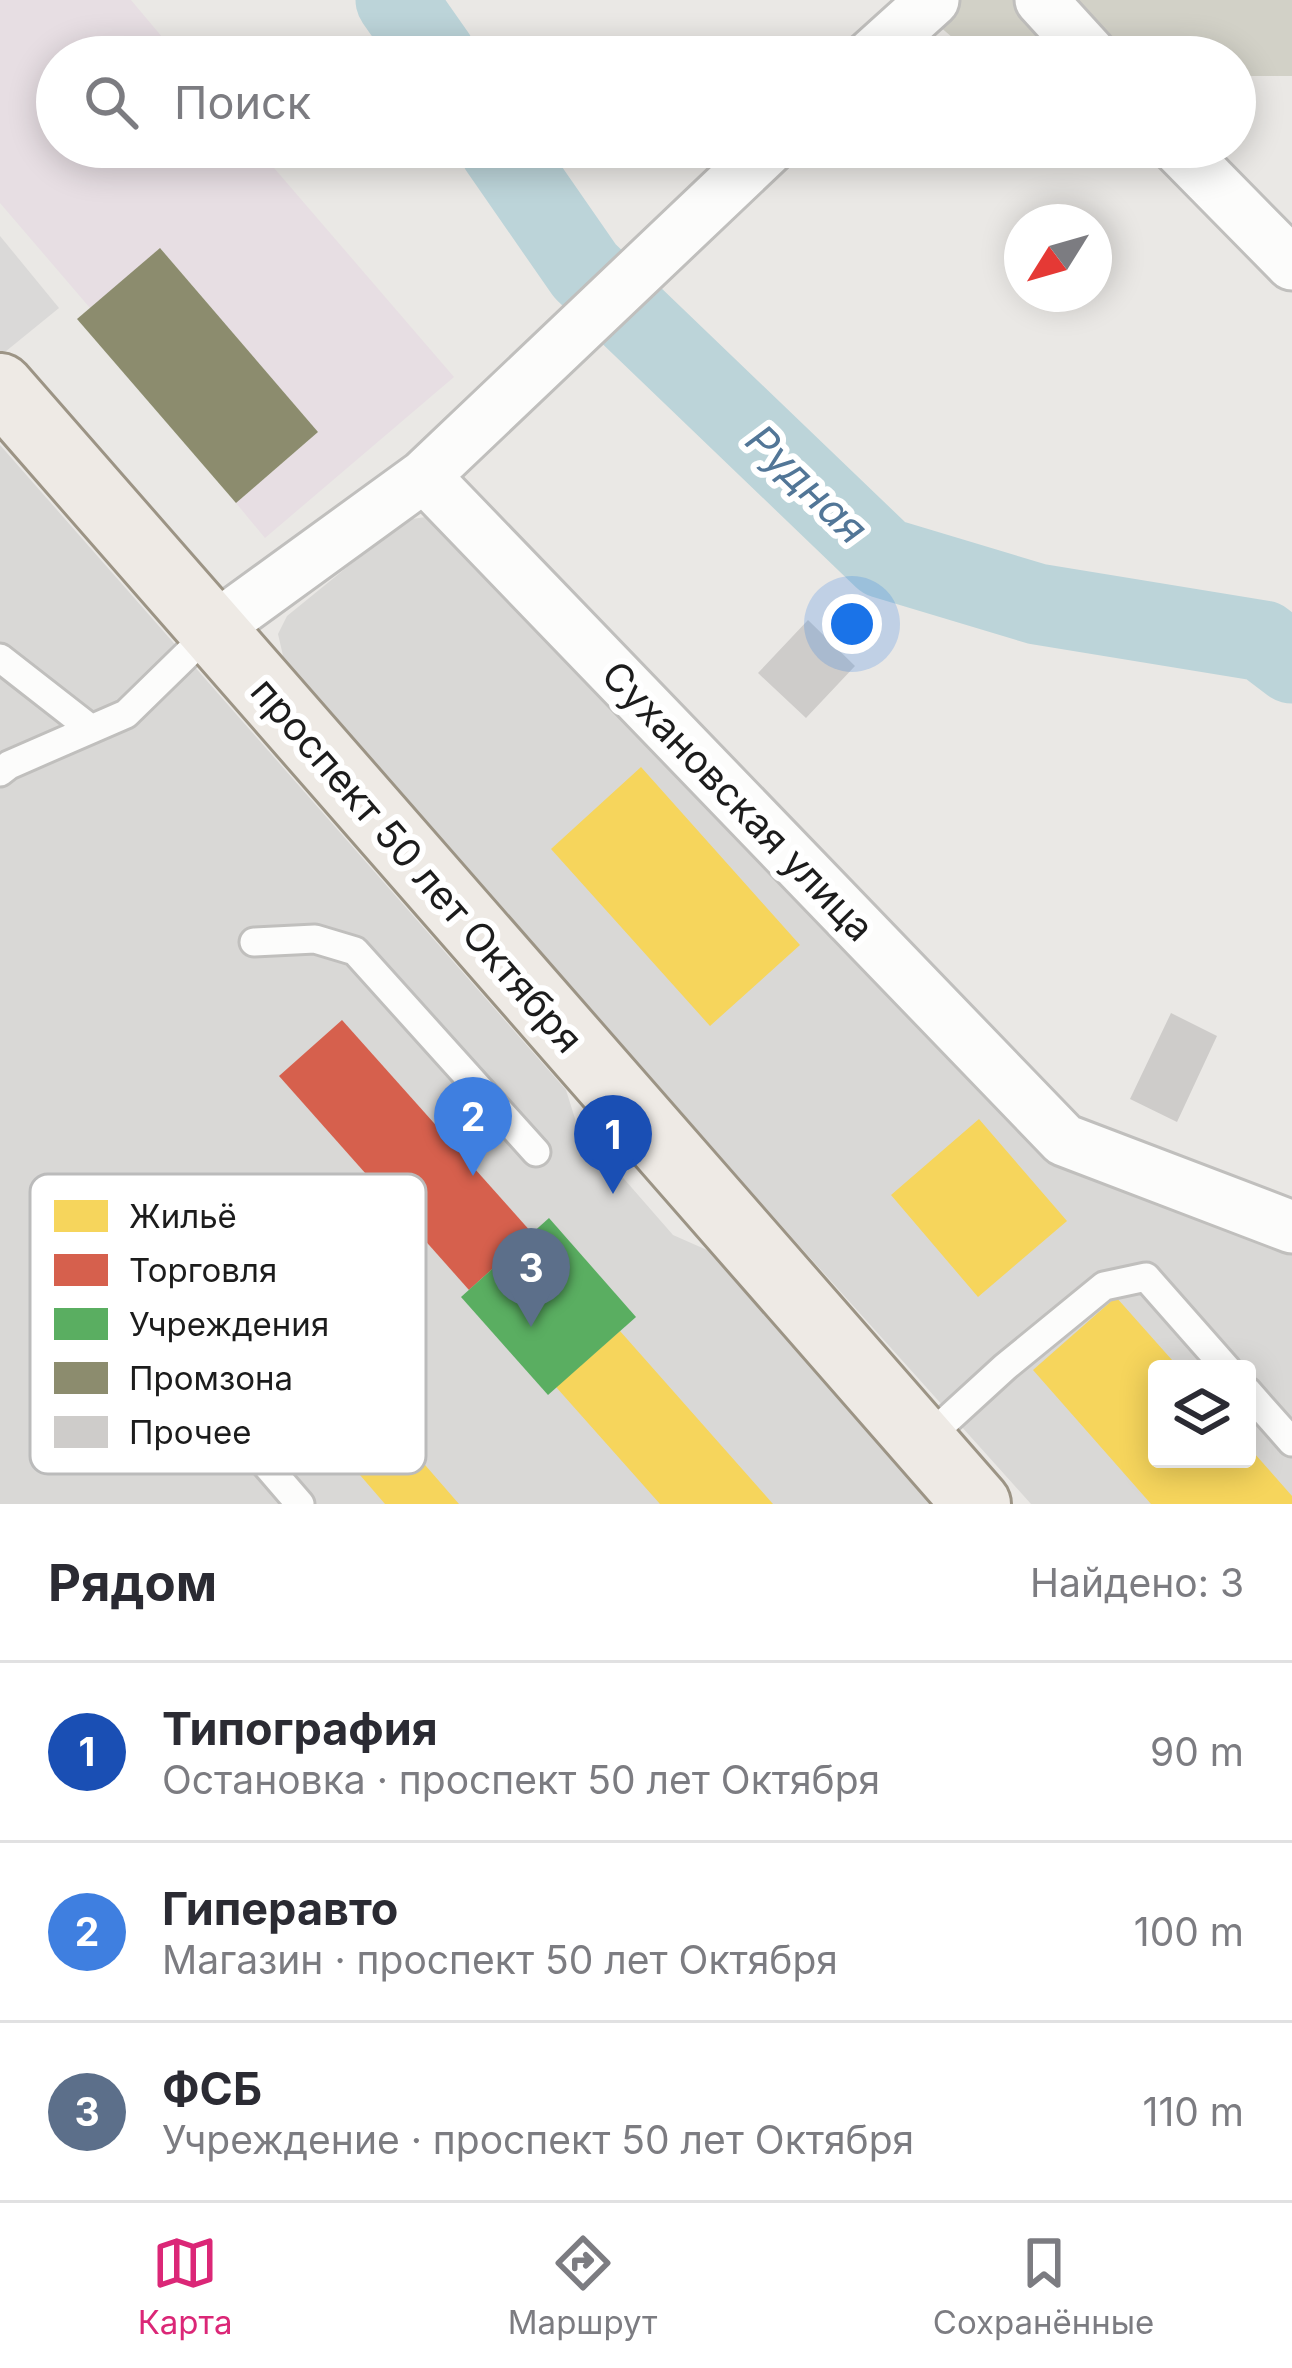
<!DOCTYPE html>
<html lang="ru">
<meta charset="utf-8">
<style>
body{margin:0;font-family:Inter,sans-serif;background:#f7f7f7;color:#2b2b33}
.controls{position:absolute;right:36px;bottom:36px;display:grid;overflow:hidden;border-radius:12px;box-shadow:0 6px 30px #0003}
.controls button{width:108px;height:108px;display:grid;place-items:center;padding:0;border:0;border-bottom:3px solid #e1e1e2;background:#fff;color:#2b2b33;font:60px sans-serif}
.compass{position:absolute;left:1004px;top:204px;width:108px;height:108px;border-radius:50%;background:#fff;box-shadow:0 6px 30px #0003;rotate:233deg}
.you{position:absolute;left:852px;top:624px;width:42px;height:42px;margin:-30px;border:9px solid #fff;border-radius:50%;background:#1a73e8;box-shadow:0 0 0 18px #1a73e833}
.badge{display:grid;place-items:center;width:78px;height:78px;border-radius:50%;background:#db2777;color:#fff;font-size:39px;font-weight:700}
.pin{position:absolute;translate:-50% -99px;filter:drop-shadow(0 3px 6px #0008)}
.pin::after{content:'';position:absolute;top:63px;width:42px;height:36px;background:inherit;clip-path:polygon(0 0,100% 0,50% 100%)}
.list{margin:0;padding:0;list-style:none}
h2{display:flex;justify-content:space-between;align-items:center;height:156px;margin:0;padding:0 48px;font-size:51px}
h2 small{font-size:39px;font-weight:400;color:#7c7c81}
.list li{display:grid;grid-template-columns:78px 1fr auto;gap:36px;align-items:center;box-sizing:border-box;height:180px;padding:0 48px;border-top:3px solid #e1e1e2}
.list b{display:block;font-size:45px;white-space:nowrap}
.list p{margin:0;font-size:39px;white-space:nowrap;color:#7c7c81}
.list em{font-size:39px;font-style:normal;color:#7c7c81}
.icon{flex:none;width:66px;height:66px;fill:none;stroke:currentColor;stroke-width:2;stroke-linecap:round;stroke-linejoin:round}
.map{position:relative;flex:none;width:1292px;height:1504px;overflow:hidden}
.search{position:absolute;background:#fff;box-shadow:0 6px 30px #0003;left:36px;right:36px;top:36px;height:132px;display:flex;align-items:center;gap:30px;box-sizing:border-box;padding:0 42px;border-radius:66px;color:#7c7c81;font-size:45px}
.sheet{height:696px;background:#fff}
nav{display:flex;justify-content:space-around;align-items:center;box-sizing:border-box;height:168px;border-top:3px solid #e1e1e2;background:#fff;font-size:33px;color:#7c7c81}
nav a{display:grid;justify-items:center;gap:6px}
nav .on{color:#db2777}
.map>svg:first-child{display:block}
.residential{fill:#d9d8d6;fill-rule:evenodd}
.industrial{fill:#e7dee3}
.construction{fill:#d2d1c7}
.parking{fill:#dad9d8}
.homes{fill:#f6d55c}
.shops{fill:#d6604d}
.public{fill:#5aae61}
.industry{fill:#8c8c6e}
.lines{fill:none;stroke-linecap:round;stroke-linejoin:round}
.river{stroke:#bcd4d9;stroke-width:81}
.building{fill:#ceccca}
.lane-casing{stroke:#c0bfbd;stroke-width:33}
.street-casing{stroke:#c0bfbd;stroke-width:57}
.primary-casing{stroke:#9c9485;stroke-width:72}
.lane{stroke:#fcfcfb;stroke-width:27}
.street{stroke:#fcfcfb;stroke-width:51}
.primary{stroke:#eeeae5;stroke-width:66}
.labels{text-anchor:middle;stroke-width:12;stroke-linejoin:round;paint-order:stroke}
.street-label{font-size:39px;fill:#1c1c1c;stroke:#fff}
.water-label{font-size:42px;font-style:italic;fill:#527697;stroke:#fff}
.key{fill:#fff;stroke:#bbb;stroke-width:3}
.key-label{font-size:33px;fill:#1c1c1c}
</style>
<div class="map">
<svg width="1292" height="1504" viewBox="0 0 1292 1504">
<rect width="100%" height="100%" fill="#eae8e5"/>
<path class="residential" d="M0,445l566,645 11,35 96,110 34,15 225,254h-932z
M433,516l627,636 232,90v262h-261l-236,-263 -511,-581 -6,-26 9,-18 118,-96zM1157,1369h90v90h-90z"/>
<path class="industrial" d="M0,0h131l48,57h-122v90h199l198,230 -189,161 -29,-35 82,-71 -157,-183 -71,59 -90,-105z"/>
<path class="construction" d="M909,0h383v76h-57v-19h-260z"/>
<path class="parking" d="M0,236l59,72 -59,48z"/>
<path class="homes" d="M641,767l159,178 -90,81 -159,-177z
M979,1119l88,102 -89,76 -87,-102z
M1116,1297l64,72h-23v90h90v-14l45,51v8h-141l-118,-134z
M620,1331l153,173h-113l-104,-117z
M326,1351l133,153h-74l-101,-117z"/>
<path class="shops" d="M342,1020l190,213 -63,57 -190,-214z"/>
<path class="public" d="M549,1218l87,99 -88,78 -87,-98z"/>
<path class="industry" d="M160,248l158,184 -82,71 -159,-184z"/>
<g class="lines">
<path class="river" d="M396,0l40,57
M499,147l86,124 299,287 153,46 226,37 29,22"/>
</g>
<path class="building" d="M808,620l47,46 -49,52 -48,-45z
M1171,1013l46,23 -40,86 -47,-23z"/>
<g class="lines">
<defs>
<path id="lane" d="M0,658l91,71
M0,772l9,-7 117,-51 86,-84
M254,942l61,-3 40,12 181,201
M1247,1391l45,51
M923,1442l82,-75 99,-81 42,-9 81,92
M300,1504l-44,-51 -8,-37 7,-32 88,-87 27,-39"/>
<path id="street" d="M1041,0l52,57
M870,57l63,-57
M1177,147l115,117
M424,476l346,-329
M212,630l212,-154 640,664 228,87"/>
<path id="primary" d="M0,387l977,1117"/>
</defs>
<use href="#lane" class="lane-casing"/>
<use href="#street" class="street-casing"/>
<use href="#primary" class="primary-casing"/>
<use href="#lane" class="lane"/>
<use href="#street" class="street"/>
<use href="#primary" class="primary"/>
</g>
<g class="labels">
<g class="street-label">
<text transform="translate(738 801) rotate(46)" y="14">Сухановская улица</text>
<text transform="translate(417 865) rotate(49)" y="14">проспект 50 лет Октября</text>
</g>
<g class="water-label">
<text transform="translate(807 484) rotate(44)" y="15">Рудная</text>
</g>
</g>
<rect x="30" y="1174" width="396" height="300" rx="18" class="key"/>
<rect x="54" y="1200" width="54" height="32" fill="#f6d55c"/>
<rect x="54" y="1254" width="54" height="32" fill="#d6604d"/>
<rect x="54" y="1308" width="54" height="32" fill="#5aae61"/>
<rect x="54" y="1362" width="54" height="32" fill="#8c8c6e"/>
<rect x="54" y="1416" width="54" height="32" fill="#ceccca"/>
<g class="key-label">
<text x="129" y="1228">Жильё</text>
<text x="129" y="1282">Торговля</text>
<text x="129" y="1336">Учреждения</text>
<text x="129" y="1390">Промзона</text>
<text x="129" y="1444">Прочее</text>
</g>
</svg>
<div class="controls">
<button><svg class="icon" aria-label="layers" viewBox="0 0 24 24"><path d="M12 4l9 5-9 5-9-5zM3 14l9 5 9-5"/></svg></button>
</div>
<svg class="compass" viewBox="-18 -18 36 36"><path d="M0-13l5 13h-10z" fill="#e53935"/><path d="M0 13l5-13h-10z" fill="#7c7c81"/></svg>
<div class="you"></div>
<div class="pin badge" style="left:613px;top:1194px;background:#1a4fb4">1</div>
<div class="pin badge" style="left:473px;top:1176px;background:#3f7fe0">2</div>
<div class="pin badge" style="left:531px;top:1327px;background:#5c6f8a">3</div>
<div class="search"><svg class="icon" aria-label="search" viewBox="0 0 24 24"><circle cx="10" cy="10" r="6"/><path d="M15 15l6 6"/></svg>Поиск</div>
</div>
<section class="sheet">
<h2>Рядом<small>Найдено: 3</small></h2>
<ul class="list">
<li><span class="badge" style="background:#1a4fb4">1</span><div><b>Типография</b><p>Остановка · проспект 50 лет Октября</p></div><em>90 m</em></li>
<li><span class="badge" style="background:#3f7fe0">2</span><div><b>Гиперавто</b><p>Магазин · проспект 50 лет Октября</p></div><em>100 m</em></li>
<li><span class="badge" style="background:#5c6f8a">3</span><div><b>ФСБ</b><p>Учреждение · проспект 50 лет Октября</p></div><em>110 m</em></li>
</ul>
</section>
<nav>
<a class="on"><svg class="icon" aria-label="map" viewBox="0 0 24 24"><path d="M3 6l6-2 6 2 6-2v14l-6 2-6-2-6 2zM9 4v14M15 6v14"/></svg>Карта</a>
<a><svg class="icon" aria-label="directions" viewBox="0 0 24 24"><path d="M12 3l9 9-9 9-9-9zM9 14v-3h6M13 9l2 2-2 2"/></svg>Маршрут</a>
<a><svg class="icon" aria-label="saved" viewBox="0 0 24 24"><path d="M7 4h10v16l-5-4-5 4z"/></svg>Сохранённые</a>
</nav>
